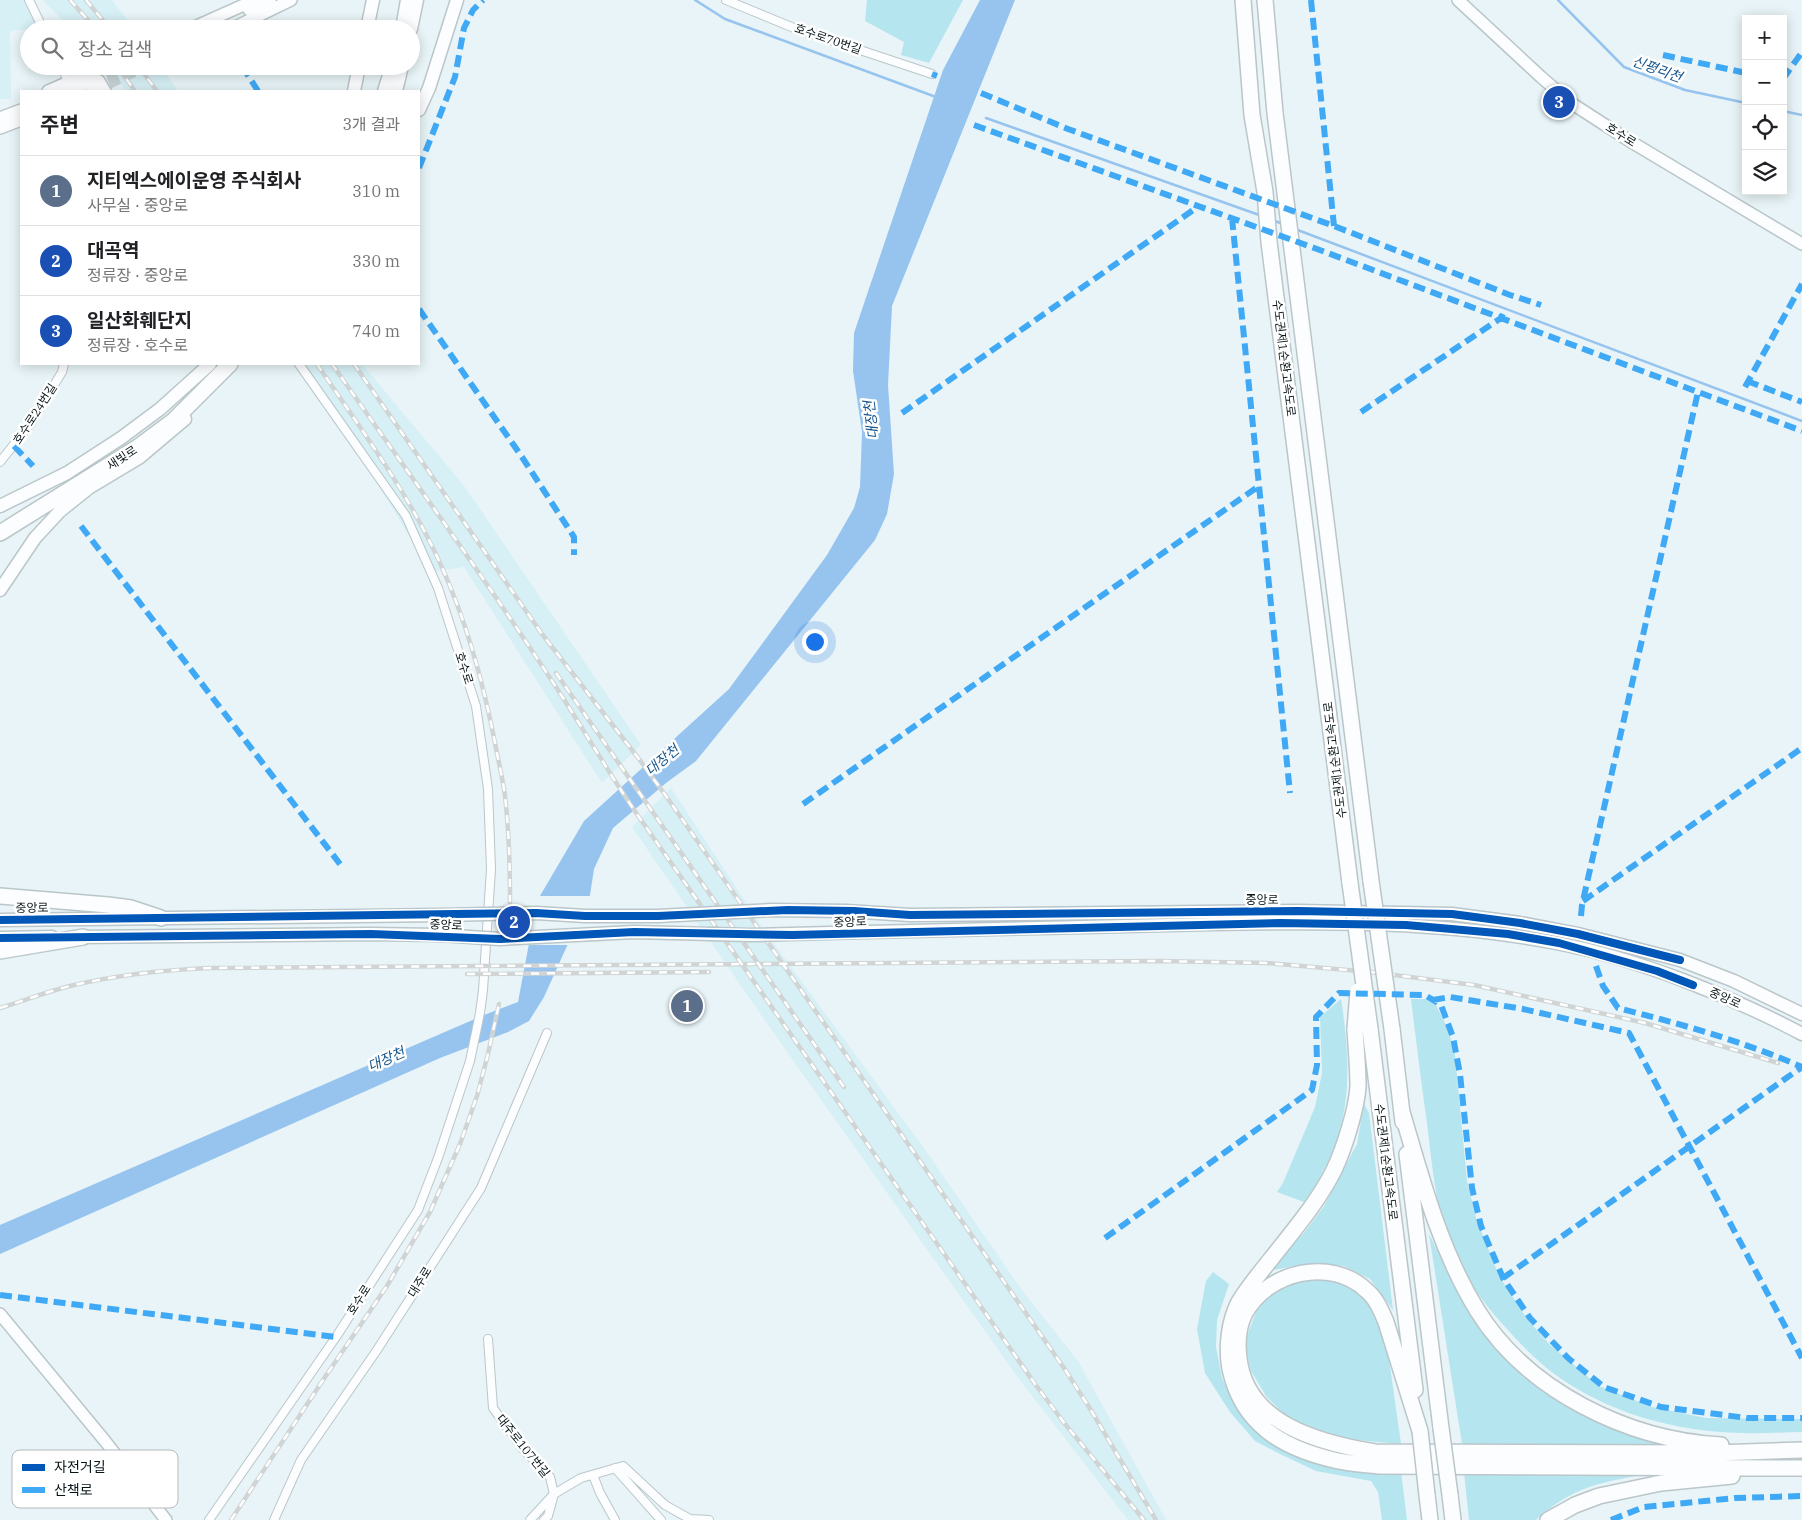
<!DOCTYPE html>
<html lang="ko">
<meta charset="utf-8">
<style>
body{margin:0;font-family:"IBM Plex Serif","Noto Sans KR",serif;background:#f2f2f2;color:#202124}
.controls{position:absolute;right:15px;top:15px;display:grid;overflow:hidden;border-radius:0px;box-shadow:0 2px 12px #0003}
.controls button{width:45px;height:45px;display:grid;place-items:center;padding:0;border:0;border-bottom:1px solid #e0e0e0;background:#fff;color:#202124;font:25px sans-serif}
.you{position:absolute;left:814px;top:641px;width:18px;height:18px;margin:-12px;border:4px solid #fff;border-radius:50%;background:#1a73e8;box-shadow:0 0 0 8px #1a73e833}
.badge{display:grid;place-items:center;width:32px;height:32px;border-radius:50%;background:#566366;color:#fff;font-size:16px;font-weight:700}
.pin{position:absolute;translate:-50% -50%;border:2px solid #fff;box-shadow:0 1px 5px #0006}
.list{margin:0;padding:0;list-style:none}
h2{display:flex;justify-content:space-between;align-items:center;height:65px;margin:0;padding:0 20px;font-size:21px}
h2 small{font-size:16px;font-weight:400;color:#757577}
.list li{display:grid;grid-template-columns:32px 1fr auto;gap:15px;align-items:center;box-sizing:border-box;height:70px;padding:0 20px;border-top:1px solid #e0e0e0}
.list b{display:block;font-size:19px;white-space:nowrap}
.list p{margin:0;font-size:16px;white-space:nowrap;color:#757577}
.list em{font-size:16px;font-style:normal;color:#757577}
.icon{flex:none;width:28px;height:28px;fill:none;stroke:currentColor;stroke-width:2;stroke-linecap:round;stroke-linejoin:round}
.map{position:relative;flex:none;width:1802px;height:1520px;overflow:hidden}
.search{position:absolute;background:#fff;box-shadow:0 2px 12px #0003;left:20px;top:20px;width:400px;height:55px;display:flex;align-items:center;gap:12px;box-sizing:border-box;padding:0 18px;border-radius:28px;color:#757577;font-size:19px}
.panel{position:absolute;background:#fff;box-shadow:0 2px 12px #0003;left:20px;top:90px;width:400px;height:275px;border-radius:0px}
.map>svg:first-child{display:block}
.built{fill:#d6f0f5}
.green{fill:#b5e5ef}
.water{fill:#96c4ef}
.pier{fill:#e8f4f7}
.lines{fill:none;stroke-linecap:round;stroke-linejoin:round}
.stream{stroke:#96c4ef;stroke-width:2.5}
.secondary-tunnel{stroke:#c6d3d6;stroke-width:11;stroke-dasharray:11 5.5;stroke-linecap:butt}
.street-casing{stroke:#bac6c9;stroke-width:10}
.secondary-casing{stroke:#bac6c9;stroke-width:14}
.primary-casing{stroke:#bac6c9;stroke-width:15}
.highway-casing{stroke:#bac6c9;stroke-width:18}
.street{stroke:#fcfdfe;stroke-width:8}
.secondary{stroke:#fcfdfe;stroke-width:11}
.primary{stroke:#fcfdfe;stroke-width:12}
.highway{stroke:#fcfdfe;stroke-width:15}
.rail-casing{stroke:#d0d4d4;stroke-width:4.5}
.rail{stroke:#fff;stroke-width:2.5;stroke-dasharray:8;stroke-linecap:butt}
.primary-bridge-casing{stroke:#bac6c9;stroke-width:15;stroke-linecap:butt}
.highway-bridge-casing{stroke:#bac6c9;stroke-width:18;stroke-linecap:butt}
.primary-bridge{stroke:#fcfdfe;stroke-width:12}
.highway-bridge{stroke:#fcfdfe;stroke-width:15}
.quiet{stroke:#3fa9f5;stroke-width:6;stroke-dasharray:12 6;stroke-linecap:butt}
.cycleway-casing{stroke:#fff;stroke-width:11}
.cycleway{stroke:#0057b8;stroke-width:8}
.labels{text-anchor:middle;stroke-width:5;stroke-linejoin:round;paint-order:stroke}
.street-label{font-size:12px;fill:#081518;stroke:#fff}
.water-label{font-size:14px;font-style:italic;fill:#17568e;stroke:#fff}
.key{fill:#fff;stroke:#b5b9ba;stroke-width:1}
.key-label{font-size:14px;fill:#081518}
</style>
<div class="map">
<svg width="1802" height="1520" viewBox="0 0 1802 1520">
<rect width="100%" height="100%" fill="#e8f4f7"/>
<path class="built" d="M0,0h23l14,28 -27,3 1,68h-11z
M43,0h69l22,29h-63z
M106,66h54l18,25h-52z
M305,364h57l103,123 176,258 -39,38 -138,-216 -33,5z
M671,788l95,145 160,218 95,138 57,72 88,159h-38l-112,-145 -257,-363 -127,-185z"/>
<path class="green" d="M867,0h96l-34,63 -28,-8 3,-13 -39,-21z
M1341,999c12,78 11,137 -37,203l-27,-10 6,-9 32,-76 7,-34 -2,-56z
M1411,999h15l10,6 12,24 7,26 12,126 9,37 23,58 29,44 21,24 50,42 53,21 54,11 96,1v13c-20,0 -40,2 -60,1 -66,-1 -135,-20 -189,-60 -17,-13 -32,-28 -46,-44 -28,-30 -52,-65 -64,-106 -9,-33 -12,-67 -16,-100 -6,-42 -11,-83 -16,-124z
M1364,1104l5,9 24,197 -23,-31 -26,-13 -24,-2 -26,2 -21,4 -16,15 23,-29 24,-23 20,-27 33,-62z
M1429,1234l33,66 27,36 36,37 147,71h-210z
M1213,1272l16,12 -12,36 -1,27 6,31 12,26 19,20 29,21 119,26 6,49h-25l-4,-28 -7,-11 -55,-10 -36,-17 -25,-13 -25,-29 -25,-39 -8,-44 9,-48z
M1327,1277l31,12 17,23 9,21 5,26 12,85 -35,-3 -43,-7 -36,-17 -21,-21 -16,-27 -5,-28 11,-29 11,-16 18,-12 20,-6z
M1665,1471c-31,6 -66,9 -94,24 -13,6 -25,16 -35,25h-67l-5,-48z"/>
<path class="water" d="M980,0h35l-123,306 -4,79 6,89 -7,40 -12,26 -179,221 -30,22 -53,45 -19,41 -4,26 -46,102 -15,24 -21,11 -68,26 -440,196v-29l484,-210 34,-13 19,-101 47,-80 145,-132 98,-134 27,-47 6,-21 2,-55 -9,-61 1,-38 89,-263z"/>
<path class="pier" d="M537,896h55l-22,49h-44l8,-45z"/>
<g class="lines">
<path class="stream" d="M695,0l30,19 211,78
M1558,0l66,67 61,23 61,13
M1783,111l19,4
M986,118l276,98
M1272,220l11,4
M1295,229l507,192"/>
<path class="secondary-tunnel" d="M91,82l35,-16
M94,90l53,-24"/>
<defs>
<path id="street" d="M29,0l14,29
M726,0l68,28 138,46
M61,66l7,15
M0,462l31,-39 31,-51 2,-8
M488,1339l5,69 30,41 27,28 4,17 -6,22 -4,4
M615,1468l46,52
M593,1475l7,18 15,27
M209,1520l127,-183 82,-127 20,-52 32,-97 10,-48 3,-23 8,-121 -3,-80 -12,-83 -38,-118 -32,-72 -107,-152
M274,1520l27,-60 76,-110 104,-162 66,-155
M530,1520l24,-26 27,-16 42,-12 42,39 25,14 19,1"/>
<path id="secondary" d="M1458,0l83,77 30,26 62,40 169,101
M249,10l21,-10
M190,29l65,-29
M231,29l60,-29
M48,91l39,-17 12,7 6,10
M66,91l25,-9
M92,91l2,-1
M0,118l21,-8
M0,128l21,-8
M0,1314l105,127 61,79"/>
<path id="primary" d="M367,29l6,-29
M402,29l5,-29
M411,29l6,-29
M354,91l5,-25
M384,91l8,-25
M396,91l6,-25
M419,110l10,-22 28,-88
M0,506l67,-33 54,-35 39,-29 50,-45
M0,590l35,-52 25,-27 30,-24 50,-30 45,-38
M846,911l64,4 388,-4 154,3 68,9 58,11 102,26 54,21 68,33
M0,920l442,-5
M868,932c115,-2 229,-6 344,-8 115,-2 231,-3 344,19 83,16 172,52 246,91
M75,937l296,-3 69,1
M0,938l52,-1"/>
<path id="highway" d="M1243,0l9,115 13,77 4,50 81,641
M1265,0l10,113 96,768
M0,533l138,-86 35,-26 57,-57
M0,896l108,9 23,3 30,10
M0,951l83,-14
M1355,1029c1,19 3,38 3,57 -1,22 -14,63 -24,84 -16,32 -41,61 -63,89 -11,14 -23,28 -32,43 -10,19 -13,46 -9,67 12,55 52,79 104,91 15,4 31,4 46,6l422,2
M1370,1029l45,361
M1392,1029l11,93
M1402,1112c20,68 38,138 75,198 50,81 151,130 244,135
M1407,1154l34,274
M1420,1431l-34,-109c-5,-12 -10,-24 -20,-32 -35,-33 -98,-19 -121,23 -7,14 -8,30 -6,45 7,66 81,85 136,94l341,1 86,-3
M1427,1495l3,25
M1450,1495l3,25
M1548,1520l27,-15 24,-9 62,-13 71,-7"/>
</defs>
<use href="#street" class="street-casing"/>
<use href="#secondary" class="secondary-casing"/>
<use href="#primary" class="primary-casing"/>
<use href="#highway" class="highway-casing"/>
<use href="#street" class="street"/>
<use href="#secondary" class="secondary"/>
<use href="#primary" class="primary"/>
<use href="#highway" class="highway"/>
<defs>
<path id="rail" d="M70,0l26,29
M86,0l24,29
M117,66l18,25
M138,66l19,25
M317,364c43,64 91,128 123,199 27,59 44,122 56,185 3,16 7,32 9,48 4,35 5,71 5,106
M332,364c74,106 151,211 222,320 29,44 55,90 85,133l396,567 30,40 79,96
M354,364l188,270 97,125 27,37 398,572 25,39 67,113
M556,673l288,414
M467,974l242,-2
M0,1008c23,-7 46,-16 70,-22 46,-11 93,-16 140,-18l948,-7 109,2 103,9 104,13 171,38 133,40
M231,1520l92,-140 64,-94 43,-74 30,-68 17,-48 11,-42 11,-50"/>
</defs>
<use href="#rail" class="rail-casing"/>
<use href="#rail" class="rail"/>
<defs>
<path id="primary-bridge" d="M442,915l94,-2 49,3h73l114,-6 74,1
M440,935l60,4 134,-7 116,3 118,-3"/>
<path id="highway-bridge" d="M1371,881l21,148
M1350,883l20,146
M1355,1029l3,-38
M1441,1428l9,67
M1420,1431l7,64"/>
</defs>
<use href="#primary-bridge" class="primary-bridge-casing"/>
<use href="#highway-bridge" class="highway-bridge-casing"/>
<use href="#primary-bridge" class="primary-bridge"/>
<use href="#highway-bridge" class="highway-bridge"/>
<path class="quiet" d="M1311,0l23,226
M1663,55l83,18
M242,66l16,25
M932,74l5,2
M1783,79l19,-27
M981,93l87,36 266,97 176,69 31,10
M974,125l343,124 485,182
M419,168l36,-91 9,-49 9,-18 10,-10
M1232,218l58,575
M419,309l103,148 52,80v18
M1747,381l55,21
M1745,387l57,-103
M1361,412l140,-94 2,-4
M902,413l297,-207
M14,446l19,20
M81,526l262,342
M803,804l456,-318
M1583,901l219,-153
M1581,916l1,-11 116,-513
M1596,966l7,20 15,22c63,16 124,33 184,59
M1433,1000l17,-3 73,12 106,24 173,325
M1105,1238l207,-148 5,-25 -1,-48 23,-24 86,2 16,10 12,32 7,37 12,114 9,38 22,52 27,40 38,40 36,29 57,20 86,11h55
M1503,1278l299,-211
M0,1295l336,42
M1611,1520l33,-13 91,-9 67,-2"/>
<defs>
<path id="cycleway" d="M0,920l536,-7 49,3h73l130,-6 66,1 56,4 388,-4 154,3 68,9 58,11 102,26
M0,938l371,-4 129,5 134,-7 158,3 488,-12 126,2 102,9 51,9 98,28 36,14"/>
</defs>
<use href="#cycleway" class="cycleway-casing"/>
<use href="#cycleway" class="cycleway"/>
</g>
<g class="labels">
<g class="street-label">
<text transform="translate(828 39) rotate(19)" y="4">호수로70번길</text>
<text transform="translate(1621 135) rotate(32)" y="4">호수로</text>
<text transform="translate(1284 358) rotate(83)" y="4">수도권제1순환고속도로</text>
<text transform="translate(35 414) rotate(-57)" y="4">호수로24번길</text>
<text transform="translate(122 458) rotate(-33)" y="4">새빛로</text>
<text transform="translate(464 668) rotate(72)" y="4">호수로</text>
<text transform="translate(1335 760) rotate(-97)" y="4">수도권제1순환고속도로</text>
<text x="1262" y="904">중앙로</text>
<text transform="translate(32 908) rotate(-1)" y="4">중앙로</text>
<text transform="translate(850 922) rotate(-2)" y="4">중앙로</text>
<text transform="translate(446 925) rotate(3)" y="4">중앙로</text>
<text transform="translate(1725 998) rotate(24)" y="4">중앙로</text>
<text transform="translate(1386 1162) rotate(83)" y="4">수도권제1순환고속도로</text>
<text transform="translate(420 1282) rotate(-58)" y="4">대주로</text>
<text transform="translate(359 1300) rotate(-57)" y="4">호수로</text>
<text transform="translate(523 1446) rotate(51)" y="4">대주로107번길</text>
</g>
<g class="water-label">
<text transform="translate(1657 69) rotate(20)" y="5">신평리천</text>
<text transform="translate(871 420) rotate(-97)" y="5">대장천</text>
<text transform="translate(662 760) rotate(-40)" y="5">대장천</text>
<text transform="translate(386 1059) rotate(-24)" y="5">대장천</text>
</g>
</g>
<rect x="12" y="1450" width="166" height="58" rx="8" class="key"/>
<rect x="22" y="1464" width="23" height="7" fill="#0057b8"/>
<rect x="22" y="1487" width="23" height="6" fill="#3fa9f5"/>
<g class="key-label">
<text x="54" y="1472">자전거길</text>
<text x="54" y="1495">산책로</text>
</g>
</svg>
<div class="controls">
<button>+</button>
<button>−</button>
<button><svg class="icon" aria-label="locate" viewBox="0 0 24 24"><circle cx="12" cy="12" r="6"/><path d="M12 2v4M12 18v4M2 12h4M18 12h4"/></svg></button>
<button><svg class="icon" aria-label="layers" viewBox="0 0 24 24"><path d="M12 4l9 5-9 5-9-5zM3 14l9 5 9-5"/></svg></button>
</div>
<div class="you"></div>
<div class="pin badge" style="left:687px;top:1006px;background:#5c6f8a">1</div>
<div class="pin badge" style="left:514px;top:922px;background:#1a4fb4">2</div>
<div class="pin badge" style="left:1559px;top:102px;background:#1a4fb4">3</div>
<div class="search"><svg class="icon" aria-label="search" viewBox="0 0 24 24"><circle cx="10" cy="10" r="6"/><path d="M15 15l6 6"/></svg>장소 검색</div>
<section class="panel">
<h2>주변<small>3개 결과</small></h2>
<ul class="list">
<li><span class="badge" style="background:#5c6f8a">1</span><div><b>지티엑스에이운영 주식회사</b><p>사무실 · 중앙로</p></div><em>310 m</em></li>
<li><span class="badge" style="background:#1a4fb4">2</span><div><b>대곡역</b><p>정류장 · 중앙로</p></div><em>330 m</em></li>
<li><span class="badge" style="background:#1a4fb4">3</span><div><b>일산화훼단지</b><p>정류장 · 호수로</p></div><em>740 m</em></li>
</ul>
</section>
</div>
